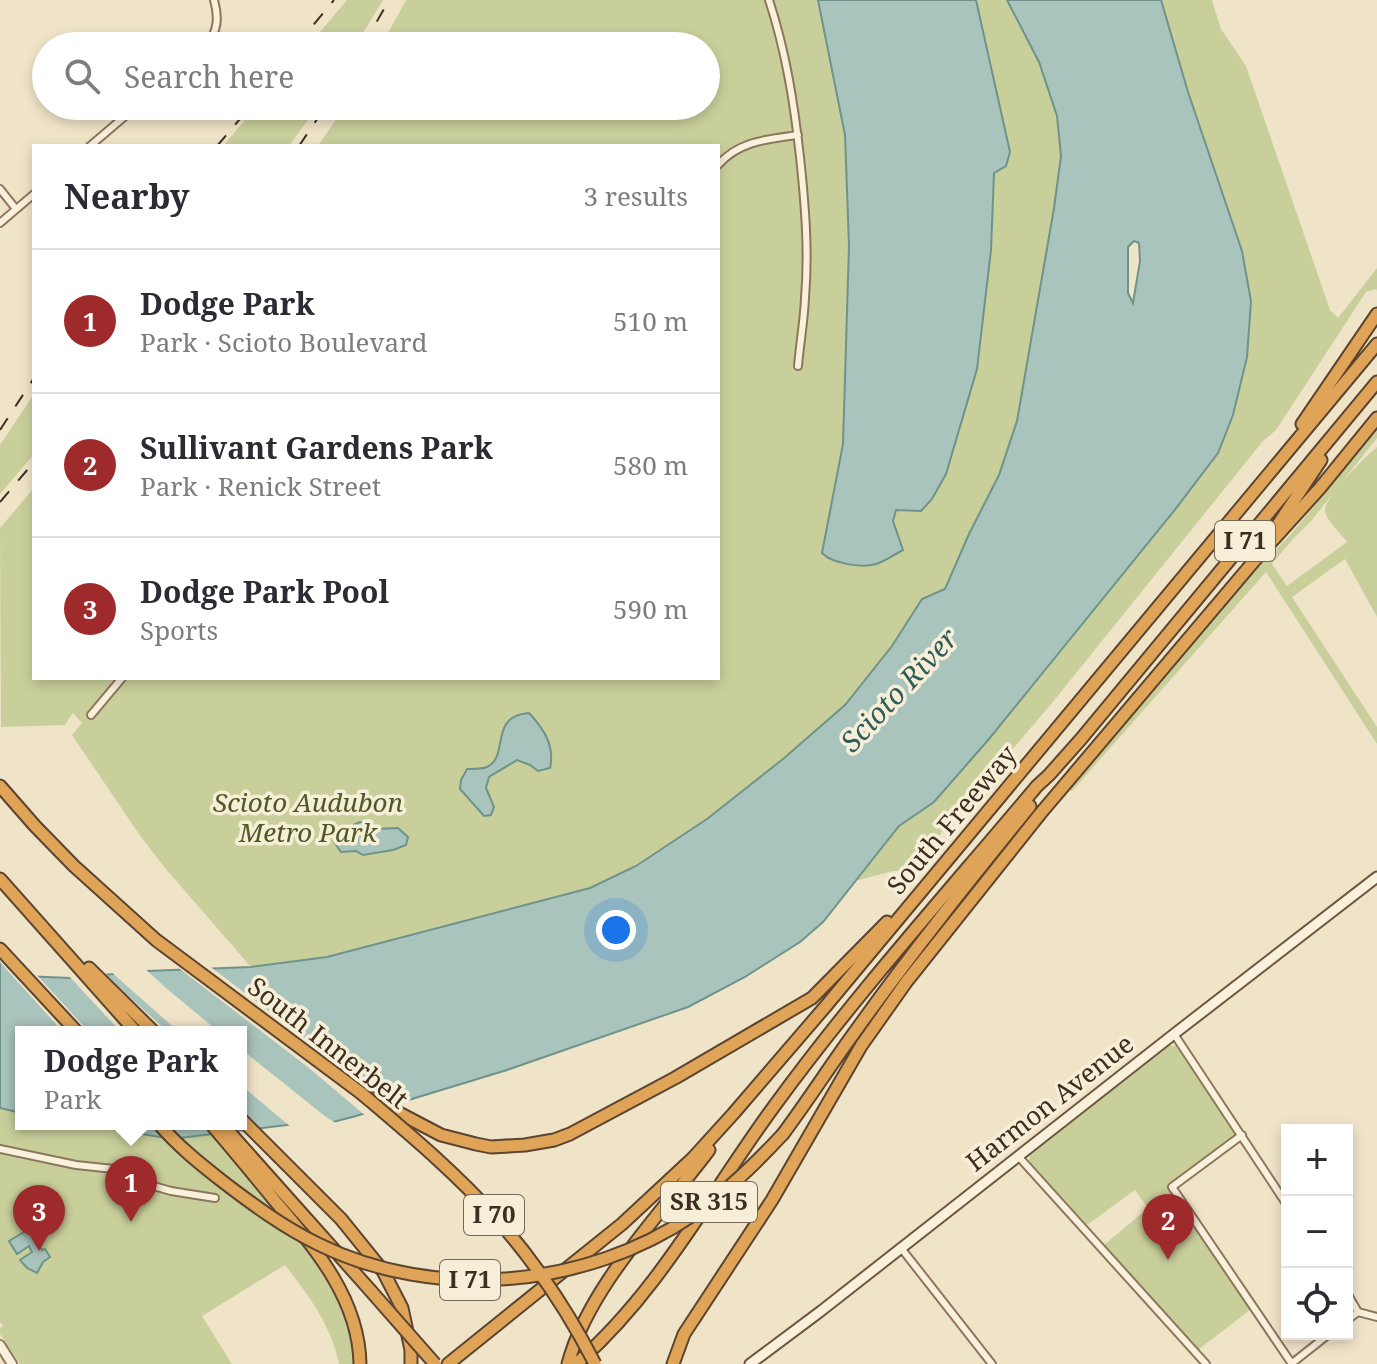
<!DOCTYPE html>
<meta charset="utf-8">
<style>
body{margin:0;font-family:"Noto Serif",serif;background:#f2f2f3;color:#2b2b33}
.controls{position:absolute;right:24px;bottom:24px;display:grid;overflow:hidden;border-radius:0px;box-shadow:0 4px 12px #0003}
.controls button{width:72px;height:72px;display:grid;place-items:center;padding:0;border:0;border-bottom:2px solid #e1e1e2;background:#fff;color:#2b2b33;font:40px sans-serif}
.you{position:absolute;left:616px;top:930px;width:28px;height:28px;margin:-20px;border:6px solid #fff;border-radius:50%;background:#1a73e8;box-shadow:0 0 0 12px #1a73e833}
.badge{display:grid;place-items:center;width:52px;height:52px;border-radius:50%;background:#9e2a2b;color:#fff;font-size:26px;font-weight:700}
.pin{position:absolute;translate:-50% -66px;filter:drop-shadow(0 2px 4px #0008)}
.pin::after{content:'';position:absolute;top:42px;width:28px;height:24px;background:inherit;clip-path:polygon(0 0,100% 0,50% 100%)}
.popup{position:absolute;left:15px;top:1026px;width:232px;height:104px;box-sizing:border-box;display:grid;place-content:center;border-radius:0px;background:#fff;filter:drop-shadow(0 2px 6px #0005);font-size:26px;white-space:nowrap;color:#7c7c81}
.popup b{font-size:30px;color:#2b2b33}
.popup::after{content:'';position:absolute;left:50%;top:100%;margin-left:-16px;border:16px solid transparent;border-top-color:#fff}
.list{margin:0;padding:0;list-style:none}
h2{display:flex;justify-content:space-between;align-items:center;height:104px;margin:0;padding:0 32px;font-size:34px}
h2 small{font-size:26px;font-weight:400;color:#7c7c81}
.list li{display:grid;grid-template-columns:52px 1fr auto;gap:24px;align-items:center;box-sizing:border-box;height:144px;padding:0 32px;border-top:2px solid #e1e1e2}
.list b{display:block;font-size:30px;white-space:nowrap}
.list p{margin:0;font-size:26px;white-space:nowrap;color:#7c7c81}
.list em{font-size:26px;font-style:normal;color:#7c7c81}
.icon{flex:none;width:44px;height:44px;fill:none;stroke:currentColor;stroke-width:2;stroke-linecap:round;stroke-linejoin:round}
.map{position:relative;flex:none;width:1377px;height:1364px;overflow:hidden}
.search{position:absolute;background:#fff;box-shadow:0 4px 12px #0003;left:32px;top:32px;width:688px;height:88px;display:flex;align-items:center;gap:20px;box-sizing:border-box;padding:0 28px;border-radius:44px;color:#7c7c81;font-size:30px}
.panel{position:absolute;background:#fff;box-shadow:0 4px 12px #0003;left:32px;top:144px;width:688px;height:536px;border-radius:0px}
.map>svg:first-child{display:block}
.green{fill:#c9cf9b}
.water{fill:#a9c4bc;stroke:#6f938a;stroke-width:2;fill-rule:evenodd}
.pier{fill:#f0e4c8}
.lines{fill:none;stroke-linecap:round;stroke-linejoin:round}
.minor-casing{stroke:#8d765c;stroke-width:10}
.tertiary-casing{stroke:#8d765c;stroke-width:12}
.secondary-casing{stroke:#6f573f;stroke-width:13}
.motorway-casing{stroke:#5b4430;stroke-width:15}
.minor{stroke:#faf1dc;stroke-width:6}
.tertiary{stroke:#faf1dc;stroke-width:8}
.secondary{stroke:#faf1dc;stroke-width:9}
.motorway{stroke:#e0a458;stroke-width:11}
.rail{stroke:#3d2e20;stroke-width:2;stroke-dasharray:14 14;stroke-linecap:butt}
.motorway-bridge-casing{stroke:#5b4430;stroke-width:15;stroke-linecap:butt}
.motorway-bridge{stroke:#e0a458;stroke-width:11}
.labels{text-anchor:middle;stroke-width:7;stroke-linejoin:round;paint-order:stroke}
.shield{fill:#f7eed8;stroke:#756857;stroke-width:2}
.shield-label{font-size:24px;font-weight:bold;fill:#3d2e20}
.park-label{font-size:26px;font-style:italic;fill:#4d5a26;stroke:#f7eed8}
.street-label{font-size:26px;fill:#3d2e20;stroke:#f7eed8}
.water-label{font-size:28px;font-style:italic;fill:#2f5d5a;stroke:#f7eed8}
</style>
<div class="map">
<svg width="1377" height="1364" viewBox="0 0 1377 1364">
<rect width="100%" height="100%" fill="#f0e4c8"/>
<path class="green" d="M347,0h36l-28,46h-47z
M406,0h412l27,135 4,111 -6,198 -21,108 71,-31 3,-11 36,-11 14,-25 31,-105 14,-119 3,-77 16,-21 -34,-152h31l32,62 18,54 4,40 -7,52 -37,213 -18,54 -30,59 -24,55 -23,10 -30,47 -48,59 -61,54 -76,60 -71,47 -46,22 -100,27 -163,42 -76,10 -86,-99 -24,-31 -69,-102 10,-12 -9,-10 -8,12 -64,2 -1,-199 34,-40v190h684v-532h-400l27,-40h361v-60h-325z
M1161,0h51l9,29 25,37 84,244 8,8 39,-50v23l-1,-2 -10,3 -90,138 -13,11 -211,262 -143,168h-16l-38,10 45,-55 34,-24 55,-63 185,-228 44,-58 15,-38 14,-58 -59,-265z
M257,106h61l-29,40h-66z
M34,394v60l-34,40v-49z
M1377,429v9l-65,82 -19,19 -21,25 15,22 60,-44c-6,-9 -21,-21 -22,-31 -1,-14 41,-55 52,-64v170l-32,-58 -53,38 85,130v17l-111,-172 -194,219 -13,-6 137,-154 96,-98z
M1167,1045l9,1 60,90 -60,43 -5,11 79,120 -52,40 -94,-105 44,-37 -13,-18 -48,35 -58,-64 2,-12z
M0,1109l21,4v11h64l86,15 41,-5 96,117 28,41 9,26 7,29 2,17h-15c-8,-39 -30,-68 -54,-99l-83,51 30,48h-212l-20,-30v-6l3,-2 -3,-4z"/>
<path class="water" d="M818,0h158l34,152 -4,14 -12,7 -3,77 -14,119 -31,105 -14,25 -11,12 -25,-1 -3,11 10,29c-8,4 -16,10 -24,13 -15,6 -46,1 -57,-10l21,-109 6,-198 -4,-111z
M1007,0h154l27,92 54,159 9,50 -4,56 -14,58 -15,38 -44,58 -185,228 -55,63 -35,24 -76,96 -23,20 -55,35 -57,30 -181,63 -151,46 -23,6 -46,3 -116,14 -86,-15h156v-92h-220v81l-21,-5v-153l22,21 49,2 75,-7 105,-4 76,-10 263,-69 46,-22 71,-47 76,-60 62,-54 47,-59 30,-47 23,-10 24,-55 30,-59 18,-54 37,-213 7,-52 -4,-40 -18,-54zM1134,241l5,2 1,18 -7,42 -5,-10v-46z
M529,713c15,16 26,33 21,55l-12,3 -8,-6 -13,-5 -28,17 -3,11 8,19 -3,8 -7,1 -24,-27 1,-9 6,-11c6,0 15,0 20,-2 23,-11 1,-51 42,-54z
M360,822l7,1 7,6 24,-1 10,9 -2,8 -13,5 -30,5 -7,-4 -15,1 -7,-10 3,-7 13,-4 3,-6z
M31,1228l11,22 3,-1 5,8 -7,5 -6,11 -10,-5 -7,-8 12,-8 -3,-6 -12,8 -8,-13z"/>
<path class="pier" d="M0,951l24,21 11,1 54,59h-26l-63,-70z
M208,965l122,92 70,50 -33,10 -58,-49 -133,-102z
M143,967l23,21 53,44h-40l-70,-62z
M103,971l19,19 46,42h-47l-54,-58z
M241,1049l85,68 13,8 -47,3 -51,-43z"/>
<g class="lines">
<defs>
<path id="minor" d="M769,0c17,52 25,103 31,157 5,47 9,94 5,141 -1,23 -5,45 -7,68
M206,46c12,-15 13,-28 8,-46
M90,146l47,-40
M718,165c21,-24 50,-26 80,-30
M0,189l16,20
M0,223l34,-29
M91,715l31,-37
M1174,1034l113,171
M1242,1135l-70,52 120,177
M0,1149l76,16 47,5 27,15 21,6 44,7
M1018,1156l188,208
M901,1248l91,116
M1347,1293l11,19
M1358,1312l19,5
M1347,1320l11,-8
M1291,1364l38,-30"/>
<path id="tertiary" d="M0,1345l12,19"/>
<path id="secondary" d="M750,1364l71,-53 353,-277 203,-157"/>
<path id="motorway" d="M1302,424l75,-110
M1275,529l46,-69
M0,786l35,40 39,40 82,74 205,153 80,42 35,9 15,3 34,-2 29,-5 16,-6 105,-56 137,-80 75,-76
M0,879l136,153
M0,949l77,83
M89,968l65,64
M241,1119l100,100 42,52 19,37 9,42v14
M211,1124c22,26 43,51 64,77 40,47 84,98 85,163
M222,1124l148,166
M783,1134c26,-35 49,-71 74,-105 55,-77 114,-150 173,-223
M448,1364l174,-140 71,-66 40,-44 92,-107 552,-663
M568,1364c20,-77 94,-151 141,-214
M576,1364c83,-72 135,-172 199,-259 81,-111 174,-214 262,-319l12,-11 32,-36 296,-357
M673,1364l11,-30 88,-134 89,-154 46,-65 133,-167 215,-254 65,-72 57,-70"/>
</defs>
<use href="#minor" class="minor-casing"/>
<use href="#tertiary" class="tertiary-casing"/>
<use href="#secondary" class="secondary-casing"/>
<use href="#motorway" class="motorway-casing"/>
<use href="#minor" class="minor"/>
<use href="#tertiary" class="tertiary"/>
<use href="#secondary" class="secondary"/>
<use href="#motorway" class="motorway"/>
<path class="rail" d="M296,46l38,-46
M363,46l26,-46
M217,146l34,-40
M299,146l27,-40
M0,430l34,-52
M0,502l34,-40"/>
<defs>
<path id="motorway-bridge" d="M361,1093c47,40 94,79 135,125 39,44 72,93 99,146
M159,1124c19,22 40,39 63,57 30,23 61,46 96,63 117,58 268,44 375,-29 34,-23 63,-52 90,-81
M370,1290l65,74"/>
</defs>
<use href="#motorway-bridge" class="motorway-bridge-casing"/>
<use href="#motorway-bridge" class="motorway-bridge"/>
</g>
<g class="labels">
<g class="shield">
<rect x="1215" y="521" width="60" height="40" rx="6"/>
<rect x="661" y="1182" width="96" height="40" rx="6"/>
<rect x="464" y="1195" width="60" height="40" rx="6"/>
<rect x="440" y="1260" width="60" height="40" rx="6"/>
</g>
<g class="shield-label">
<text x="1245" y="549">I 71</text>
<text x="709" y="1210">SR 315</text>
<text x="494" y="1223">I 70</text>
<text x="470" y="1288">I 71</text>
</g>
<g class="park-label">
<text x="308" y="812">Scioto Audubon<tspan x="308" dy="30">Metro Park</tspan></text>
</g>
<g class="street-label">
<text transform="translate(952 820) rotate(-50)" y="9">South Freeway</text>
<text transform="translate(328 1043) rotate(38)" y="9">South Innerbelt</text>
<text transform="translate(1050 1103) rotate(-38)" y="9">Harmon Avenue</text>
</g>
<g class="water-label">
<text transform="translate(899 690) rotate(-47)" y="10">Scioto River</text>
</g>
</g>
</svg>
<div class="controls">
<button>+</button>
<button>−</button>
<button><svg class="icon" aria-label="locate" viewBox="0 0 24 24"><circle cx="12" cy="12" r="6"/><path d="M12 2v4M12 18v4M2 12h4M18 12h4"/></svg></button>
</div>
<div class="you"></div>
<div class="pin badge" style="left:131px;top:1222px">1</div>
<div class="popup"><b>Dodge Park</b>Park</div>
<div class="pin badge" style="left:1168px;top:1260px">2</div>
<div class="pin badge" style="left:39px;top:1251px">3</div>
<div class="search"><svg class="icon" aria-label="search" viewBox="0 0 24 24"><circle cx="10" cy="10" r="6"/><path d="M15 15l6 6"/></svg>Search here</div>
<section class="panel">
<h2>Nearby<small>3 results</small></h2>
<ul class="list">
<li><span class="badge">1</span><div><b>Dodge Park</b><p>Park · Scioto Boulevard</p></div><em>510 m</em></li>
<li><span class="badge">2</span><div><b>Sullivant Gardens Park</b><p>Park · Renick Street</p></div><em>580 m</em></li>
<li><span class="badge">3</span><div><b>Dodge Park Pool</b><p>Sports</p></div><em>590 m</em></li>
</ul>
</section>
</div>
